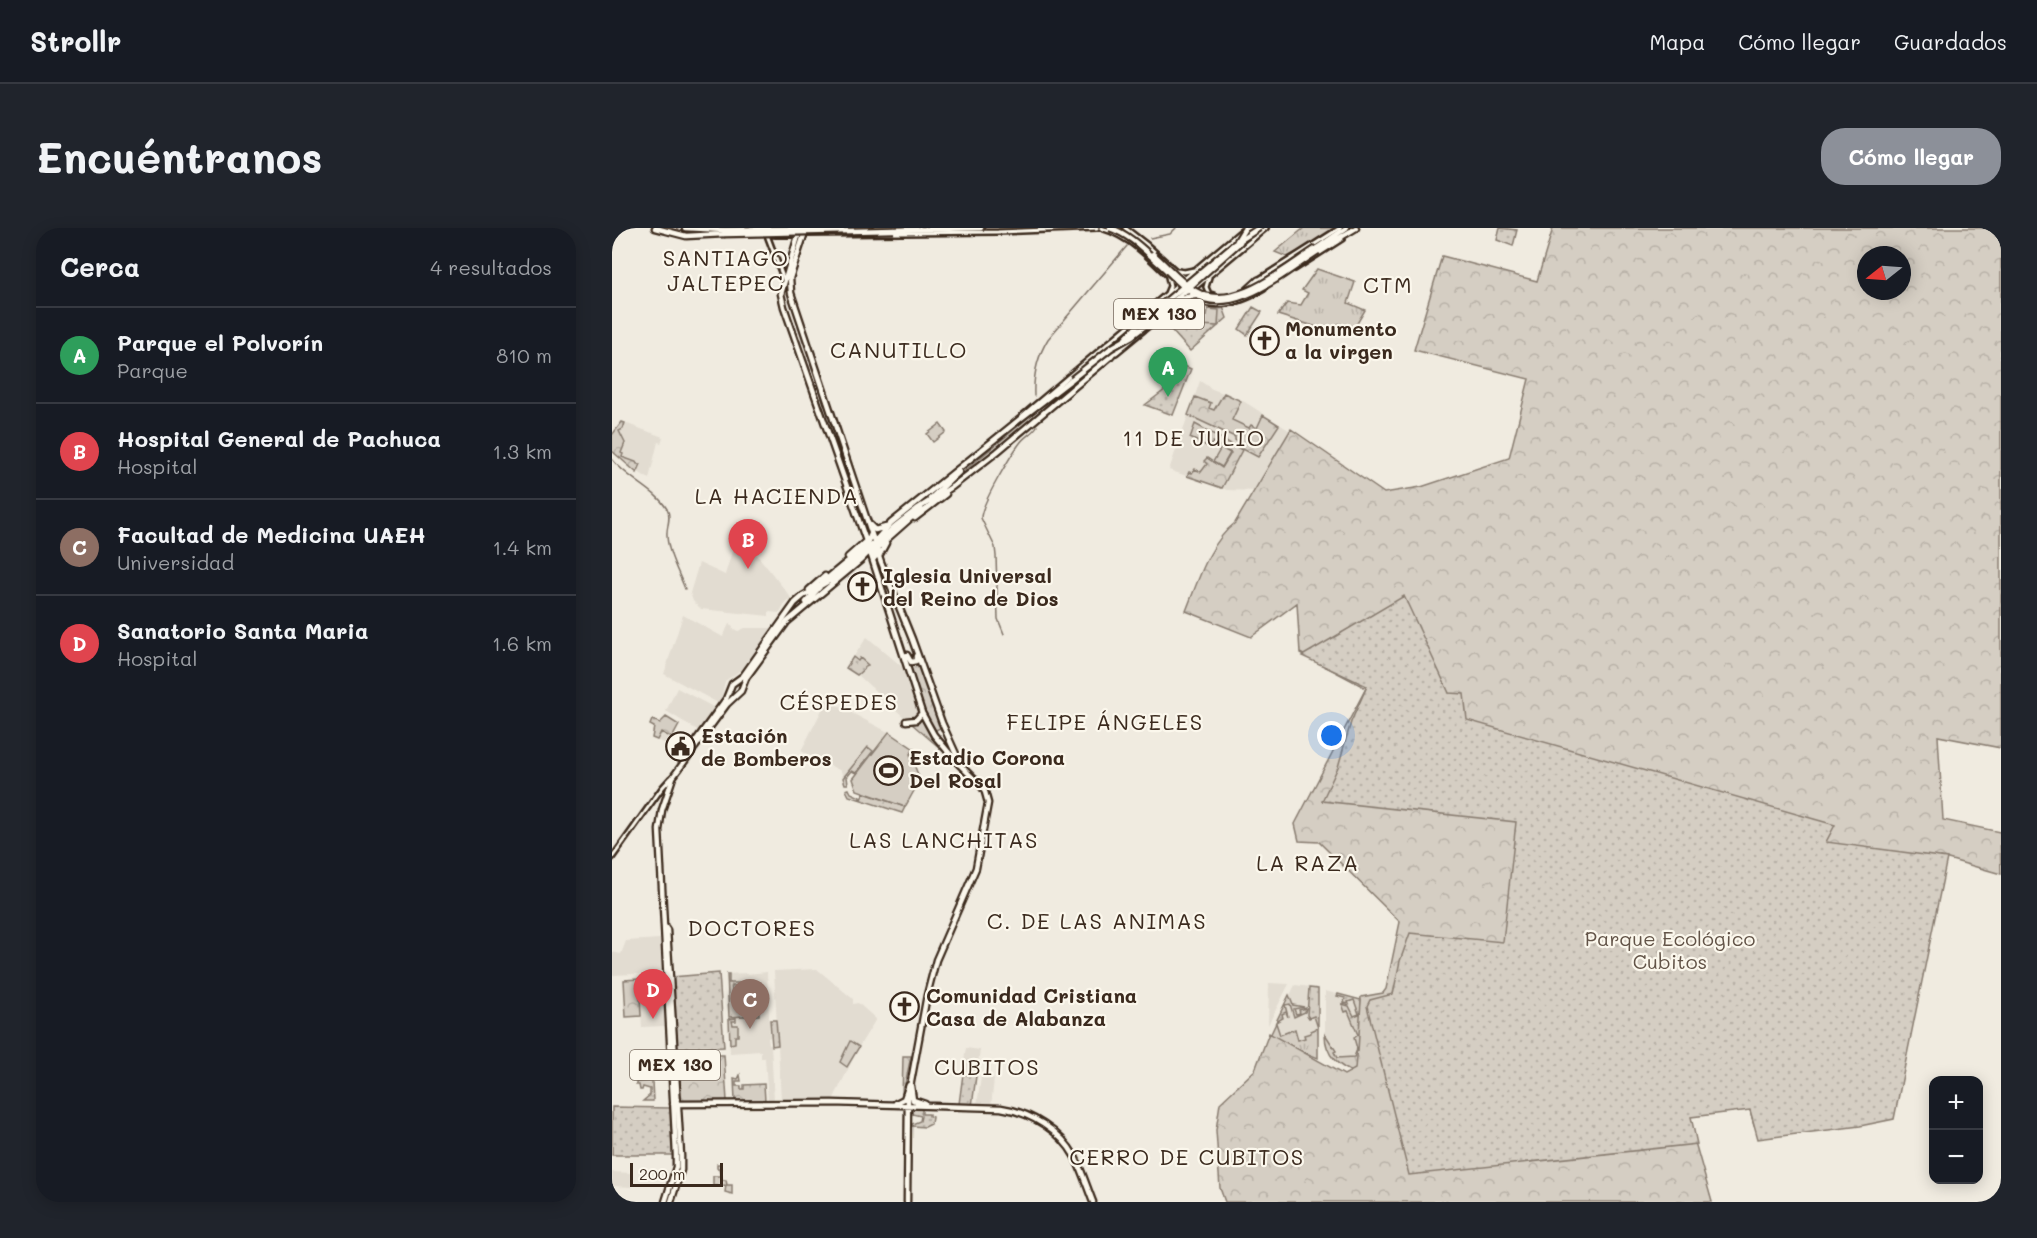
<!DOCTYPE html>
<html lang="es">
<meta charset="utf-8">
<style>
body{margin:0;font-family:Mali,sans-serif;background:#20242c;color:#f1f3f6}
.controls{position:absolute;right:18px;bottom:18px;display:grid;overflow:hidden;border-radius:12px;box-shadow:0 3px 15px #0003}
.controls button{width:54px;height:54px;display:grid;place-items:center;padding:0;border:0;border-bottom:2px solid #363941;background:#171b24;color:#f1f3f6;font:30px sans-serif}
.compass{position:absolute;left:1245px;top:18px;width:54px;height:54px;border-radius:50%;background:#171b24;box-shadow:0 3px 15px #0003;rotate:253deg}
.scale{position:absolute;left:18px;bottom:15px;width:93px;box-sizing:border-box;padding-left:6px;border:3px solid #3b2a1e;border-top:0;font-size:16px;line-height:21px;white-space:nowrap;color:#3b2a1e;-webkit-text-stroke:4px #fbf7ec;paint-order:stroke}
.you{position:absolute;left:720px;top:508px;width:21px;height:21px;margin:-15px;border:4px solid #fff;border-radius:50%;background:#1a73e8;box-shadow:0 0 0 9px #1a73e833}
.badge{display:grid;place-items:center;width:39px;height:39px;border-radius:50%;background:#8c9099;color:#fff;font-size:20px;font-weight:700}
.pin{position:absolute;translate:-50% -50px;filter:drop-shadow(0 2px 3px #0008)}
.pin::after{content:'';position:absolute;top:32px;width:21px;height:18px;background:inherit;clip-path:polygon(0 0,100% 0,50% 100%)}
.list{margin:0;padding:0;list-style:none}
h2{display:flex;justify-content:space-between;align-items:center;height:78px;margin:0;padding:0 24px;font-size:26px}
h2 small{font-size:20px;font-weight:400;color:#9ea1a6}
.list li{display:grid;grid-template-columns:39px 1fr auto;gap:18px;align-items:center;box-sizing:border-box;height:96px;padding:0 24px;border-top:2px solid #363941}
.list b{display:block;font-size:22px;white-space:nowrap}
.list p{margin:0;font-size:20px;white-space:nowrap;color:#9ea1a6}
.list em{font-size:20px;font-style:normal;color:#9ea1a6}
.map{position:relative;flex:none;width:1389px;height:974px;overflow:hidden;border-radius:24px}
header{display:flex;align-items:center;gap:36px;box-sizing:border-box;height:84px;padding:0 30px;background:#171b24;border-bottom:2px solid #363941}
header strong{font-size:28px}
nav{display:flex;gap:33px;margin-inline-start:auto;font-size:21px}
.intro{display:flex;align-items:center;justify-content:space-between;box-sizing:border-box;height:144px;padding:0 36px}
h1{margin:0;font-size:42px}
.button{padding:15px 27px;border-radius:24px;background:#8c9099;color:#fff;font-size:21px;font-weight:700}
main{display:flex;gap:36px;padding:0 36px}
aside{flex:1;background:#171b24;border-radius:24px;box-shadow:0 3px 15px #0003}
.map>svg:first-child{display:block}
.built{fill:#e2dcd1}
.industrial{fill:url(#industrial-furrows)}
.grass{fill:url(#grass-tufts);stroke:#887c70;stroke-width:1.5}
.forest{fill:url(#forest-crowns);stroke:#887c70;stroke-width:1.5;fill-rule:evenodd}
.park{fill:url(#park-dots);stroke:#887c70;stroke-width:1.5}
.pitch{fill:#d5cec3;stroke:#887c70;stroke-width:1.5}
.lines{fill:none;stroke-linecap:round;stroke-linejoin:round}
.stream{stroke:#7f7367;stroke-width:1.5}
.minor-casing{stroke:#3b2a1e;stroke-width:8}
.major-casing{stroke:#3b2a1e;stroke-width:9}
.minor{stroke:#fbf7ec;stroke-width:3}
.major{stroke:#fbf7ec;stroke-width:4.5}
.major-bridge-casing{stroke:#3b2a1e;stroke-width:9;stroke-linecap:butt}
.major-bridge{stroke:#fbf7ec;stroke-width:4.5}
.labels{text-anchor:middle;stroke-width:4.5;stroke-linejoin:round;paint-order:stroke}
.shield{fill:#fbf7ec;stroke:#75685c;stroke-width:1.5}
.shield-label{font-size:18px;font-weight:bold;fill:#3b2a1e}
.poi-label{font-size:20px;font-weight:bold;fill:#3b2a1e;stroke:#fbf7ec;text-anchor:start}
.park-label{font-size:20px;fill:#625347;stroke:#fbf7ec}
.quarter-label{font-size:22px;letter-spacing:1.5px;fill:#3b2a1e;stroke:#fbf7ec}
</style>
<header>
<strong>Strollr</strong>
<nav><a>Mapa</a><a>Cómo llegar</a><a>Guardados</a></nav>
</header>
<div class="intro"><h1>Encuéntranos</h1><a class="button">Cómo llegar</a></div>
<main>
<aside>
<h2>Cerca<small>4 resultados</small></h2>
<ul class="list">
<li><span class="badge" style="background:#2e9e5b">A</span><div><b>Parque el Polvorín</b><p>Parque</p></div><em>810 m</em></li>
<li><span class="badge" style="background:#e0444e">B</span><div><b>Hospital General de Pachuca</b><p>Hospital</p></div><em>1.3 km</em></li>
<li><span class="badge" style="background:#8d6e63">C</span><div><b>Facultad de Medicina UAEH</b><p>Universidad</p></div><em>1.4 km</em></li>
<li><span class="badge" style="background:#e0444e">D</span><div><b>Sanatorio Santa Maria</b><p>Hospital</p></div><em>1.6 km</em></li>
</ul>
</aside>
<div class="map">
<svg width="1389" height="974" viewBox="0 0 1389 974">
<defs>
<pattern id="industrial-furrows" width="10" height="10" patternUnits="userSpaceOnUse" patternTransform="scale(1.5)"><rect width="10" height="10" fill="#e2dcd1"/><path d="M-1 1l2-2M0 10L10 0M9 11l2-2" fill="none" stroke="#c3bdb3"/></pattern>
<pattern id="grass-tufts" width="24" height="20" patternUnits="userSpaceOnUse" patternTransform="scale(1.5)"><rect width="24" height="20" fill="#d5cec3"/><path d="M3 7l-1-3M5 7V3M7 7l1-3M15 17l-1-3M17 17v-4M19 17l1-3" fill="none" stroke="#b8b1a7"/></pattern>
<pattern id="forest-crowns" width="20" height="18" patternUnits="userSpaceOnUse" patternTransform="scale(1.5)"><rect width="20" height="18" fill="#d5cec3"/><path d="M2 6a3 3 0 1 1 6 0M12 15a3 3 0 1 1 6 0" fill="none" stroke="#b8b1a7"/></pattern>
<pattern id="park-dots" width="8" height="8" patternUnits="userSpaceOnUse" patternTransform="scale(1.5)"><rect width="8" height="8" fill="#d5cec3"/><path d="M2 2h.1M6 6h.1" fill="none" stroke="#b8b1a7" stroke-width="1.8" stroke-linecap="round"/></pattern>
</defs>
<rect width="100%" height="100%" fill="#f0ebe0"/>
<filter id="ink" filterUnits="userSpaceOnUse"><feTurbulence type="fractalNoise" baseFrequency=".0167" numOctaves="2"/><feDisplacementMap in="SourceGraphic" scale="12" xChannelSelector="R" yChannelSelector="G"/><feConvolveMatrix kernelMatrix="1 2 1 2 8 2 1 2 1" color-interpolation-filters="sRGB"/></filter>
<g filter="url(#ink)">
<path class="built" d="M588,153l12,8 28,10 55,35 -37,57 -31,-1 -58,-20z
M10,194l41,15 -2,6 -3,-1 -9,37 -23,-15 -14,-13v-16z
M126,303l51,64 2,4 -5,3 -6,11 -11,-1v4l-68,-7 -8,-8 -3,-8 9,-30 26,12z
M71,387l40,22 6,-13 4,2 -1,2 6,3 7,-3h27l-27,39 -20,14 -3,14 -4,8 -54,-29z
M255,409l39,33 13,41 -2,6 -10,3 -49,-45h-3l-9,-7z
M65,460l38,20 -16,23 -33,-20z
M215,472l61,32 -15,19 -5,-4 -25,31 -2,-7 -40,-20z
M48,711l2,31 -3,3 -47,2v-23l9,2 5,-13z
M205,741l36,30v5l5,-1 18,16 -16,26 -27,55 -52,1 -7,-130z
M155,744l3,65 -2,1 1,6h2l3,56 -6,1 -3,-43h-4v-7l-31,2 -3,-79 19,-1v1z
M50,750l3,48 -23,1 -3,-48z
M657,755l20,1 -21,41z
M683,757l23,3v70l-49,-20z
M713,763l36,9 -4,74 -17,-7 -15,-22z
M354,820l14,2 -4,26 -14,-2z
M369,849l13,2 -3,28 -14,-2z
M0,944l20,1v14l-20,-1z"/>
<path class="industrial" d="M49,504l14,8 -2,2 4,3 -4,7 -5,-2 1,-5 -12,-5z"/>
<path class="grass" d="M692,0h32l-29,19 -20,10 -12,-5z
M705,41l38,13 -7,21 17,7 -10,17 -17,-3 -5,8 -55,-17 9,-12 14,2 7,-12 -6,-3z
M115,746h2v9h13v3h-10l-1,13h9l4,6h9v-6h5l1,16 -30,2z
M124,790v3h-4l1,4h5v11h-3v7l-5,1 -1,-25z
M664,795l4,12 15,-6 3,11 7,-2 -1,-3 7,-2v-2l7,-3v30l-49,-20z
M713,806l11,17 -2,1 3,6 17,-1 2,-5h2l-1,22c-18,-7 -32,-18 -32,-40z"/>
<path class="forest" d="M941,0h448v520l-63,-12 5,84 57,12 1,42 -60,-17 -17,86 -87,170 -83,12 -4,-15 -63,4 25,88h-487l-5,-14 -4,-58 4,-27 35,-33 14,-37 75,42 11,-6 6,-72 22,-4 3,-4 14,-67 -81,-80 -20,-1 -4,-17 71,-136 -66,-35 -3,-50 -46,34 -65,-26c12,-30 23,-68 49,-88l56,-94 93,64 37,-6 88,-29 20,-79 -115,-29 28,-94 95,25zM1254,27h36v36h-36z
M484,137l-6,7 -104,85 -48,36 104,-87z
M612,165l17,8 -9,19 17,8 2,-3 6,3 6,-13 16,10 -21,32 -21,-11 2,-3 -4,-3v-3l-47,-22 7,-18 16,6 -2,5 5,2z
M10,194l3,1 -2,6 -4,2 6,12 -4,10 2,1 -1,3 14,5 1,2h4l-4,9 -25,-22v-16z
M583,196l47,26 -20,38 -35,-12 2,-4 3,1 3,-4 6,3 6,-8 -3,-3 3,-3 15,10 9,-15 -18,-11 -4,5 -19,-9z
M307,434l23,65 -8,4 -8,-16 -17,-51z
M54,489l13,8 -7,13 -11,-6 -4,8 -5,-2 2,-11 -4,-2 2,-5 8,3z
M311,490l7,14 18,23 -36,-31z
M256,519l5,4 -17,22 -4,-2 -5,6 1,7h-3l-2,-6z
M237,561l2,4 9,4v2h1l3,-6 41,14 -3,6 -53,-17 -3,-6z
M27,751l2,37 -15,1 -2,-37z
M67,827h45l3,46h-46z
M291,828h8l-9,43z
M128,847l1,6h-5v5h5v3h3v-4l20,-1 1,17h-30l-1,-23 4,1z
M40,853l1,20h-10l7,-6v-6l-7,-2 -1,3h-2l-1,-5h-3v-3z"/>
<path class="park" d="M888,0l17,2 -4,16 -16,-6z
M578,74l21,5h12l4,11 -37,33 -25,-28z
M641,79l9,5 -15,23 -8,-6z
M568,136l11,5 -18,46 -28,-10 21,-16 -6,-7z
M792,368l45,97 15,1 3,26 368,105 -9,17 121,16 -53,261 -34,7 -102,13 -8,-29 -59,7 6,27 -288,31 -42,-169 3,-6 23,-6 7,-33 10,-28 93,9 13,-120 -194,-21 16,-34 13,-45 16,-36 -65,-30z
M241,429l5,4 2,-3 8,7 -11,10 -11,-7z
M107,745l5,74 -47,2 -5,-72z
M697,760l9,1v39l-4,-12 -5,2 -2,-3z
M726,766l23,6 -3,52 -4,-14 4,-3 -10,-24 -3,1 -3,-8 7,2 5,10 5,-2 -5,-14 -6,2 1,2 -5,-1 1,-5 -8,-2z
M677,767l4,10 11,2 -10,2 2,5 4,-1 -1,-3 7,-2 -1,4 -11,5 -4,-13 -5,1 3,12 -2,-5 -4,2 1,4 -7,4z
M164,792l2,25 -6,1 -2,-26z
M351,846l13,2 -4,30 -13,-2z
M0,879l58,1 2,2 1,45h-61z
M300,880h10v6h7v2l3,1 -1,7 -6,3 -13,-1v-2l8,-3 1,-5 -9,-2z
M105,936h3l2,16h4l1,5h5v9l-7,-2 1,-7 -13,1v-10h7l-1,-8h-2z"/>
<path class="pitch" d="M596,81l11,1 -1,16 -19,-1 1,-10 7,1z
M328,196l6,8 -13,10 -6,-8z
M609,220l9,5 -8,14 -9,-5z
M277,504l25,17 -4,5 10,26 -15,27 -48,-17 -4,-11z
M238,813l9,6 -12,20 -7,-5z"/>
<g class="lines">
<path class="stream" d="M538,10l20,-4 6,-6
M422,168c-1,-21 3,-39 14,-57l79,-93
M0,231c15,20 42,29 55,50 5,9 -1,18 0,27 1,18 12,37 18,53
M392,406l-6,-15 -2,-63 -1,-9 -14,-29c0,-14 30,-63 39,-75 5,-7 13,-10 17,-17"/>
<defs>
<path id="minor" d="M489,0c31,9 53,34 76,57
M513,0l22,17 38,34
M193,6l193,-2 99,-4
M155,7l17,45
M163,7h23
M683,41l47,-30
M566,43l6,1 10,-2
M597,49l-3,10 3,7 4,1
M646,52l82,-52
M580,62l74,-62
M572,64c25,22 55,12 80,-3
M555,65l3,-7 -2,-9
M504,125l62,-51
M410,188l219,-185
M0,630l50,-70 9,-10"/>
<path id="major" d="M43,0l31,8 38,-2
M73,0l39,2
M188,1l-19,65 3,13 88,251 50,155 12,22 22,26 26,26 3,5 3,11 -12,65 -40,92 -9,35 -19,103 -1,104
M194,1l-16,49 1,15 90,269 31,77 30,84 18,40
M282,2l87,-2
M631,10l7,-10
M705,20l29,-20
M706,23l38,-23
M635,62l11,-10
M482,139l16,-17 -2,-6
M318,271l29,-27
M303,290l31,-24
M258,297l5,5 11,-3
M236,329l18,-16
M260,330l5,-10 44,-39
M261,332l3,-4h3l7,-13
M197,362l16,-14
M194,374l24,-26 36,-30 5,-12
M295,427l4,7 5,-1v-5
M294,493l10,-1 6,-7
M72,529l42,-58 6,-15 11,-8 52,-73 8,-7 29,-17 34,-28 25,-28 129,-104 52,-40
M53,699l2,3 14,226v14l-10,32
M299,858l2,14 12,4
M284,875l8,-4 5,-14
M61,876l159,-1 169,5c29,4 60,23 74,49 7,14 12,30 18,45
M53,974l11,-35v-12l-17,-325 3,-20 11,-33 54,-73 14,-13 5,-13 41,-56 74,-62 33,-33 23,-18 35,-22 45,-35 113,-95 9,-11"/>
</defs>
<use href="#minor" class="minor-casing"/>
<use href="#major" class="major-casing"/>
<use href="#minor" class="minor"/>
<use href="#major" class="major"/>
<defs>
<path id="major-bridge" d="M498,0c21,7 35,23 51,37 10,9 20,21 31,28 39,27 93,-21 126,-42
M112,2l98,-2
M112,6l170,-4
M625,13l8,-13
M541,26c14,12 27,28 42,37 39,23 90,-23 122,-43
M566,73l9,-4 9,-1
M513,111l15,-16 93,-78 26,-17
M460,151l39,-31 21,-12 23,-18 85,-76"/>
</defs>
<use href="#major-bridge" class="major-bridge-casing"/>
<use href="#major-bridge" class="major-bridge"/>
</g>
</g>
<defs>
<symbol id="church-ring" viewBox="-11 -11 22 22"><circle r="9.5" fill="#fbf7ec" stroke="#3b2a1e" stroke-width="1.5"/><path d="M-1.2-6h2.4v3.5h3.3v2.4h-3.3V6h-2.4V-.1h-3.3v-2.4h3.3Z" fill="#3b2a1e"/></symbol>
<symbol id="civic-ring" viewBox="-11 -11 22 22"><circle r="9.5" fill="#fbf7ec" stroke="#3b2a1e" stroke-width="1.5"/><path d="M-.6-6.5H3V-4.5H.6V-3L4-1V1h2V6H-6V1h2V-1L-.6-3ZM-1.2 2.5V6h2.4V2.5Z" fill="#3b2a1e"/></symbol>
<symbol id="stadium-ring" viewBox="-11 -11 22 22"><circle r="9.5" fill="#fbf7ec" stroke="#3b2a1e" stroke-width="1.5"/><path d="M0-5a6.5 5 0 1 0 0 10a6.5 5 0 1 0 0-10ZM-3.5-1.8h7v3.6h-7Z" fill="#3b2a1e"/></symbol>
</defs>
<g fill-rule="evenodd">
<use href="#church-ring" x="636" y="96" width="33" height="33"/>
<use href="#church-ring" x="234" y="342" width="33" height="33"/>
<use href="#civic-ring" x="52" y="502" width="33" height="33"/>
<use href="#stadium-ring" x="260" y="526" width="33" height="33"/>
<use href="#church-ring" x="276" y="762" width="33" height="33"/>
</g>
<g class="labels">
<g class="shield">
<rect x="502" y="71" width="90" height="30" rx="4.5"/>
<rect x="18" y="822" width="90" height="30" rx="4.5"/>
</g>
<g class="shield-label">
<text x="547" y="92">MEX 130</text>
<text x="63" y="843">MEX 130</text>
</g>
<g class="poi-label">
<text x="673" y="108">Monumento<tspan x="673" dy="23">a la virgen</tspan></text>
<text x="271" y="355">Iglesia Universal<tspan x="271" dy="23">del Reino de Dios</tspan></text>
<text x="89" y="515">Estación<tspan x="89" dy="23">de Bomberos</tspan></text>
<text x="297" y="537">Estadio Corona<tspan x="297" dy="23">Del Rosal</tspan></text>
<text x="314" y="775">Comunidad Cristiana<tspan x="314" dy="23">Casa de Alabanza</tspan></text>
</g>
<g class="park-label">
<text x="1058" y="718">Parque Ecológico<tspan x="1058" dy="23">Cubitos</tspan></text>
</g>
<g class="quarter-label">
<text x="114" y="38">SANTIAGO<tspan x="114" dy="25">JALTEPEC</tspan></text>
<text x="776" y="65">CTM</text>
<text x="287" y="130">CANUTILLO</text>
<text x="582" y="218">11 DE JULIO</text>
<text x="165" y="276">LA HACIENDA</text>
<text x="227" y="482">CÉSPEDES</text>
<text x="493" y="502">FELIPE ÁNGELES</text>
<text x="332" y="620">LAS LANCHITAS</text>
<text x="696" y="643">LA RAZA</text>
<text x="485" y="701">C. DE LAS ANIMAS</text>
<text x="140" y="708">DOCTORES</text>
<text x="375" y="847">CUBITOS</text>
<text x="575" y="937">CERRO DE CUBITOS</text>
</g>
</g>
</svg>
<div class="controls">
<button>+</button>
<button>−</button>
</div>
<svg class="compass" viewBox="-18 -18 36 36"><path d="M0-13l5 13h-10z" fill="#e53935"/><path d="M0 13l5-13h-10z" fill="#9ea1a6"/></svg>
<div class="scale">200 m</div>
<div class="you"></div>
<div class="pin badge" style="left:556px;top:169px;background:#2e9e5b">A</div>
<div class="pin badge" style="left:136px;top:341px;background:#e0444e">B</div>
<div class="pin badge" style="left:138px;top:801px;background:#8d6e63">C</div>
<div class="pin badge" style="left:41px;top:791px;background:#e0444e">D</div>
</div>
</main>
